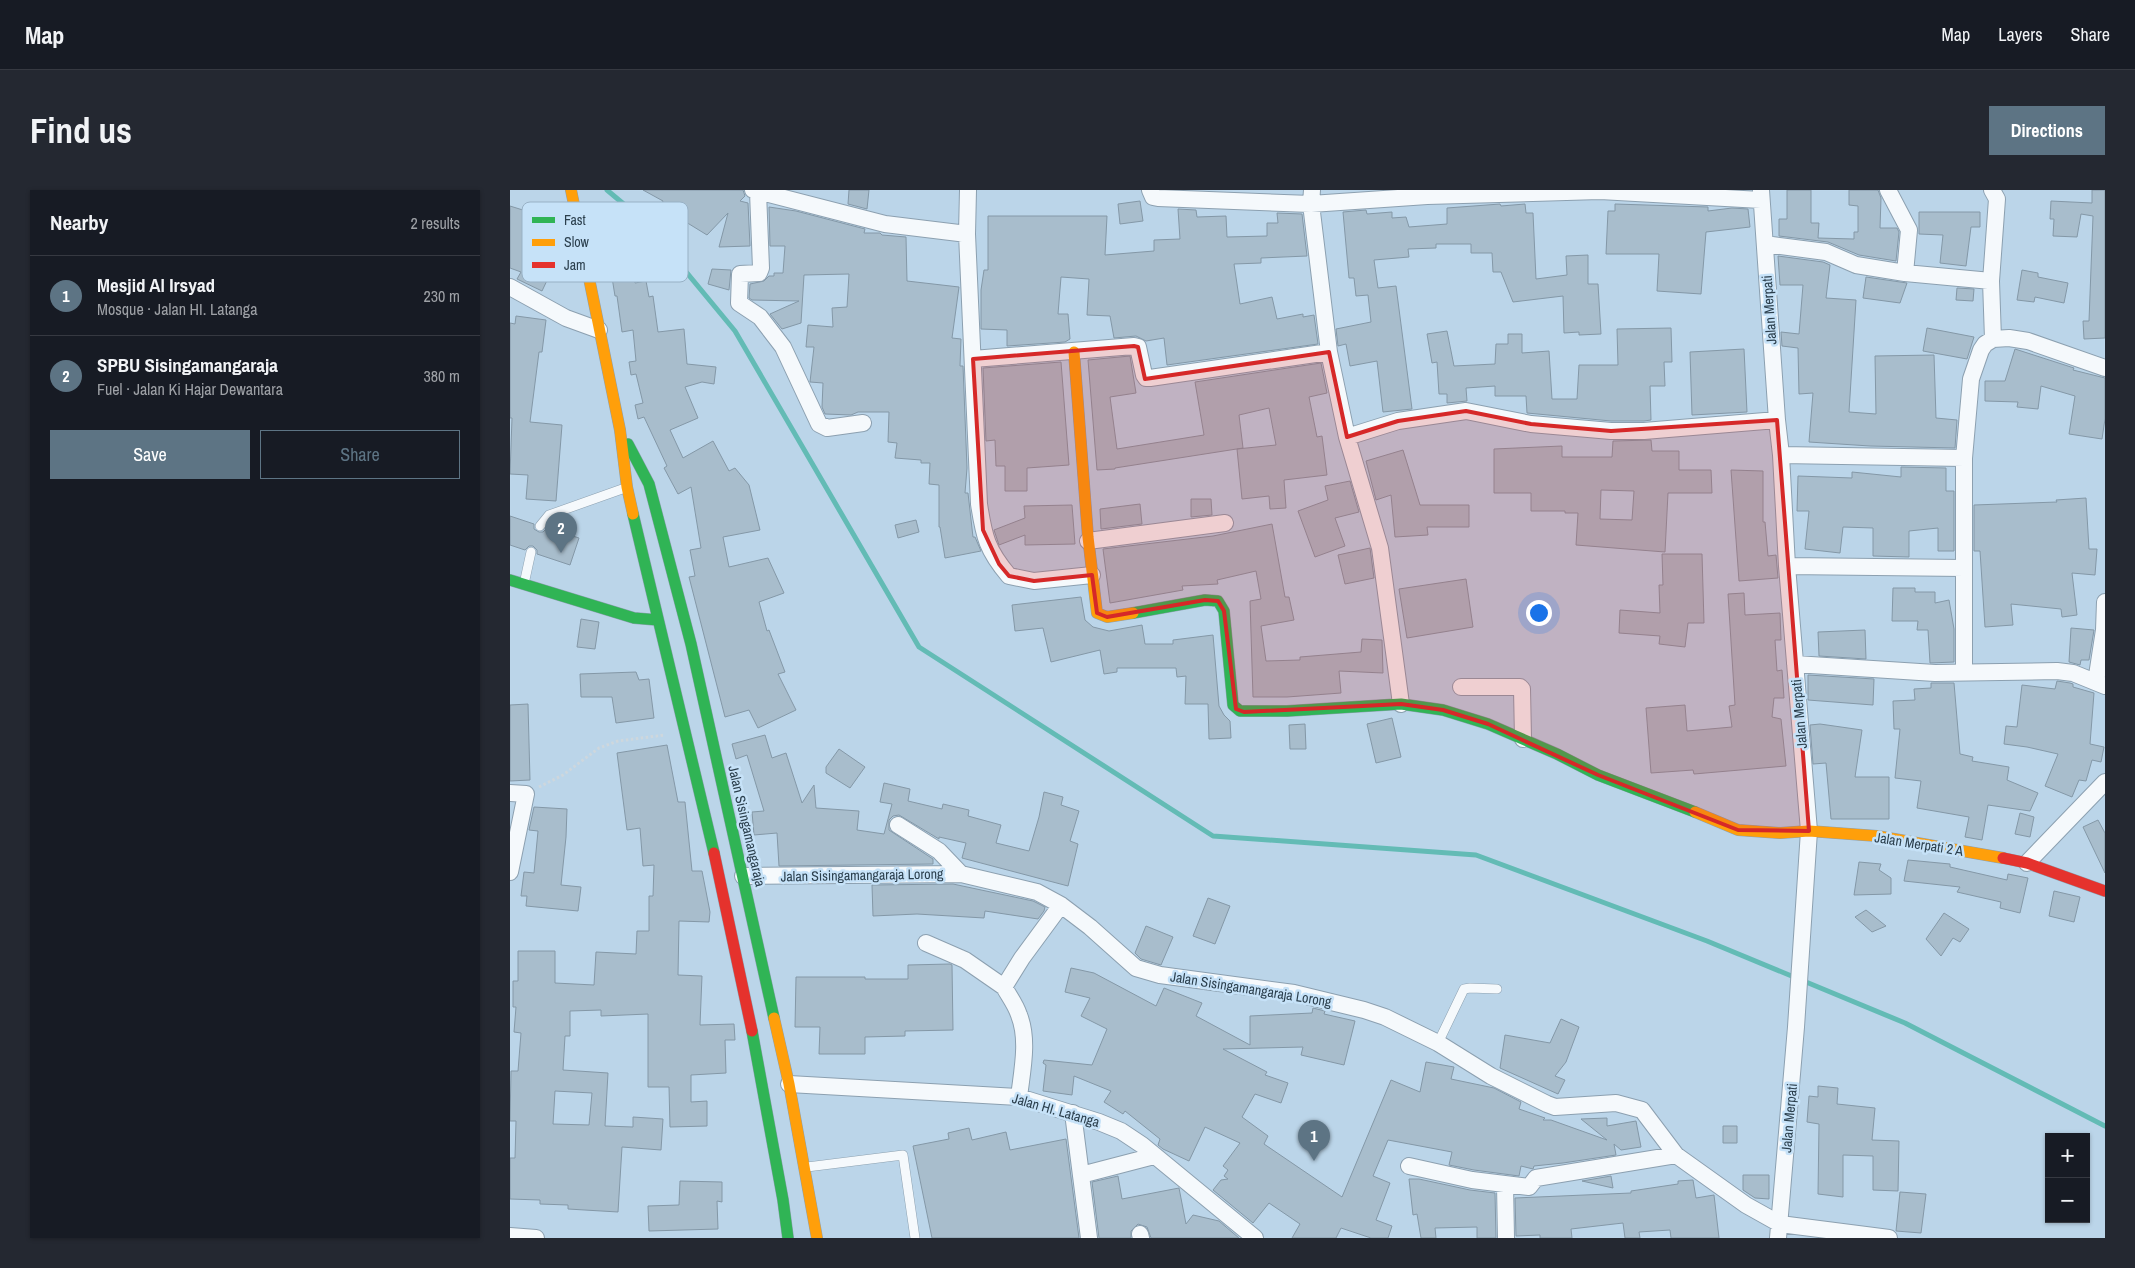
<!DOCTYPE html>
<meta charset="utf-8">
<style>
body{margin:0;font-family:"Archivo Narrow",sans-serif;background:#242831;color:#f1f3f6}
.controls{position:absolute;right:15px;bottom:15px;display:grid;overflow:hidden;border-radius:0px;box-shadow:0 1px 4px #0004}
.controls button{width:45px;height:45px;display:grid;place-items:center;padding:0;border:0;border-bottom:1px solid #363941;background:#171b24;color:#f1f3f6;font:25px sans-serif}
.you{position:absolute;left:1028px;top:422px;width:18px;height:18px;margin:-12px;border:4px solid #fff;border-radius:50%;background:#1a73e8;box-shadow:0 0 0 8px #1a73e833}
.badge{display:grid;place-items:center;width:32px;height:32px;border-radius:50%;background:#5d7484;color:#fff;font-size:16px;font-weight:700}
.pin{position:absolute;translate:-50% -41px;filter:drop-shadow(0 1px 2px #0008)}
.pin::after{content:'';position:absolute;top:26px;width:18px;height:15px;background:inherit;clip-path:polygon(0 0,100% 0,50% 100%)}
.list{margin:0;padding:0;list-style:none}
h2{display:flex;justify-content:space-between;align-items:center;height:65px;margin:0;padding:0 20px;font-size:21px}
h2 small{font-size:16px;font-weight:400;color:#9ea1a6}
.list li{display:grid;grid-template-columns:32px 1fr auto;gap:15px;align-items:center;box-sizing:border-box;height:80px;padding:0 20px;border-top:1px solid #363941}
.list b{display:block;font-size:19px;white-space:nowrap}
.list p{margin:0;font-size:16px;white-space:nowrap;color:#9ea1a6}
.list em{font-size:16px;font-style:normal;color:#9ea1a6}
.actions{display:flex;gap:10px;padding:15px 20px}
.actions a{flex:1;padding:11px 0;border:1px solid #5d7484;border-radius:0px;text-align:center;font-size:18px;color:#5d7484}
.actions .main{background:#5d7484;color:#fff}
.map{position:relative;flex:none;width:1595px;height:1048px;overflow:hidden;border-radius:0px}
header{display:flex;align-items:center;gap:30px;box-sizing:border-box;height:70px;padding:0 25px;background:#171b24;border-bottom:1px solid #363941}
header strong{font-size:24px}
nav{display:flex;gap:28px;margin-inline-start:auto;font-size:18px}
.intro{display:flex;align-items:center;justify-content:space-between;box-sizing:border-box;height:120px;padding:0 30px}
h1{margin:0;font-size:35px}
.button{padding:12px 22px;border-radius:0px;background:#5d7484;color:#fff;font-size:18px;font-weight:700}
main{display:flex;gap:30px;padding:0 30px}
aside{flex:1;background:#171b24;border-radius:0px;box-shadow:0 1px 4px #0004}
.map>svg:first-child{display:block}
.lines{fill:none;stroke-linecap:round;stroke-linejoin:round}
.stream{stroke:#63bbb5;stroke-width:5}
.building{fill:#a8bdcc;stroke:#8498a7;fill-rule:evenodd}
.lane-casing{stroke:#8ca0b0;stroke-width:10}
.street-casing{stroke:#8ca0b0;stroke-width:18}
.fast-casing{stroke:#8ca0b0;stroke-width:12}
.slow-casing{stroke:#8ca0b0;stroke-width:12}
.jam-casing{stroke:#8ca0b0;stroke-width:12}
.path{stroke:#ced7dd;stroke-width:3;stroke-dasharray:2.5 2.5;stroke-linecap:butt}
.lane{stroke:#f5f9fc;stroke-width:9}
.street{stroke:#f5f9fc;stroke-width:16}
.fast{stroke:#30b455;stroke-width:11}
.slow{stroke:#ff9f0a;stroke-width:11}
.jam{stroke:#e5322d;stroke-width:11}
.marked{fill:#d62828;fill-opacity:0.2;stroke:#d62828;stroke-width:4;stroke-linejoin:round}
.labels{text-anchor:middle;stroke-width:5;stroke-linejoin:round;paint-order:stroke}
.street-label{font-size:14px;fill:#2b3f4d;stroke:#c6e2f8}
.key{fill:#c6e2f8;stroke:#98b1c5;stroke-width:1}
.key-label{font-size:14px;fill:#2b3f4d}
</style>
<header>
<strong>Map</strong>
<nav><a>Map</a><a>Layers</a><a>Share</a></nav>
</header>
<div class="intro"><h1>Find us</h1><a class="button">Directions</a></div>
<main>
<aside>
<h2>Nearby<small>2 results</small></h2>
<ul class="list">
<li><span class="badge">1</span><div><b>Mesjid Al Irsyad</b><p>Mosque · Jalan HI. Latanga</p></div><em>230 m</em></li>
<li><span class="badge">2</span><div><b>SPBU Sisingamangaraja</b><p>Fuel · Jalan Ki Hajar Dewantara</p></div><em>380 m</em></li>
</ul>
<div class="actions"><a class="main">Save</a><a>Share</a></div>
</aside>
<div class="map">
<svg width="1595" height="1048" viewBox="0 0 1595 1048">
<rect width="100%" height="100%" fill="#bbd5e9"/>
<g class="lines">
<path class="stream" d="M97,0l37,31 91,110 184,316 294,189 263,19 231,86 198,82 200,103"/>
</g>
<path class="building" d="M133,0h100l2,6 -5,5 8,2 2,43 -31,1 9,-34 -21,22 -26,-16 1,-2 -21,-10 2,-6z
M339,0h20l-2,19 -19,-5z
M1277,0h24v33h8l-1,15 36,1v-7h4v-26l-9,-1v-15h29l3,8 -1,30h17l2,4 -3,29 -37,-6 -31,-13 -49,-6v-17h8z
M1582,0h13v148l-21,1 -1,-18h6l4,-105 -12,-2 -4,23 -24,-1 1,-17h-4l1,-18 41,2z
M630,11l3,20 -23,3 -2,-20z
M990,14l1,2 24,-2 1,9h7l3,66 31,-4 -1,-19 22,-1v29h10l3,50 -22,1v-3l-15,1 -1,-37 -50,6 -12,-30h-8l-1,-19h-21v-9h-35v4l-28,1 1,8 -35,3 4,28 18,-2 16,123 -29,3 -6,-51 -27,5 -4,-22 -8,2 -2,-17 35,-7 -3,-27 -12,1 -2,-18h-5l-6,-66 23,-2 1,4 25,-2v6l14,-1 3,10 38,-3v-16z
M1105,14l93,3v4l24,-3 16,1 2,18 -44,5 -5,62 -44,-3 2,-37h-53l2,-43h7z
M0,16l32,10 13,-2 5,24 -26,5 25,12 -17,36 -25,-12 4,-7 -11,-4z
M259,17l27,4 69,18 -1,4h16l2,2 24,2 1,44 52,6 -7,51 9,1 -1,27h3l4,102 -2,25h3l5,44h2l6,14 -36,7 -5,-31h-1v-42l-10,-1 1,-21h-9v-3l-26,-2 2,-15 -9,-1 1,-30h-31l-7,3 -26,-1 -3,-7 1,-24 -13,-1 4,-35h-8l2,-22 25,2 -1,-19 15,-1 2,-33 -45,1 -3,48 -19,6 -12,-15 29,-13 -47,-1 -3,-2 1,-14 14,-3 5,-5h5v-3h9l2,-27h-15z
M668,19l18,1 1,7 29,-1 1,21 40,-1v-13h11l-1,-10 25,1 5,42 -46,2v5l-27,1 6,40 32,-7 5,22 26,-5v3l11,-2 4,29 -151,21 -3,-27 -18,3 -10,-5 -22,2 -4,-22 -23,-1 2,-36 -28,-2 -3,37h10l2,25 -5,3 -58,4v-16l-26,-1v-39l3,-20h4v-54h119l-2,39 49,-4v-11l26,-1z
M1409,22h61v15h-9l-5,39 -26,-3 3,-28 -24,-1z
M118,61l1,16 5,-1 1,17 11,-2 3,16 4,-1 5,36 26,-3 3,35 29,3 -2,17 -12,-2 -17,5 13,31 -28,12 13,28 30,-17 16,30 6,-3 14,17 11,45 -37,7 6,30 39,-9 16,35 -25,9 8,29 2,-1 16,42 -7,2 18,36 -38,18 -9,-18 -24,7 -36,-140 6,-1 -5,-26 11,-2 -10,-61 -13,7 -14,-26 3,-2 -23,-49 -6,2 -3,-14 8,-2 -7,-29 -5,1 -2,-13 7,-1 -3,-31 -11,2 -5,-36h-2l-5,-31h-2l-1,-13z
M1268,66l45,6 7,3 -4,33 30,2 -7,112 27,2 -1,-58 59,-1 2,63 21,2 -2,28 -85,-2 -61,-4 4,-49 -14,1 -1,-46 -16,-2 -1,-14 18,2 4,-49h-23z
M202,79l19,1 -2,20 -21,-6z
M1512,80l16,3v4l30,6 -4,20 -29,-6 -1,5 -17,-2z
M1356,87l41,6 -7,20 -37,-5z
M1447,98l17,1 -1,12 -17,-1z
M6,126l30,4 -4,32h-3l-9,70 32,3 -6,76 -30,-2 2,-24 -18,-1 2,-56h-2v-95l5,1z
M1161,138l1,34h-8l1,24h-15l1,34 -7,1h-33l-84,-8 -1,-17h-31v-10l-29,2 1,13 -20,2v-9h-8l-2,-32 -5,1 -5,-29 20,-3 7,35 41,-2 1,-20h12v-10h14v19l27,-2 3,48h25l2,-34h39l-1,-36z
M1417,138l47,9 -7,22 -44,-8z
M1234,159l3,63 -55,3 -2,-63z
M1505,159l59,19 -1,2 32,8v41l-3,20 -33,-5 6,-38 -34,-10 -3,23 -21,-2 1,-5 -33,-1v-20h20z
M620,166l6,37 -26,4 7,52 87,-14 -9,-53 126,-19 6,30 -18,4 8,40 5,-1 5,39 -43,5 2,28 -16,1 -1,-13 -27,3 -5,-50 39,-4 -7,-37 -30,7 4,33 -128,20v1l-18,1 -9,-110z
M551,172l8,103 -42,3v23h-22v-25h-9l-1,-26 -9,1 -3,-73z
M1141,250l1,11h27v19h32l1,23h-44l-3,59 -89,-7 2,-32h-13v-2h-34v-18h-37v-44l68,-3v11h50l1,-16zM1091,300l33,1 -2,29 -32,-1z
M893,260l17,55h49v22h-42l1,8 -33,2 -4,-42 -15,5 -10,-39z
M1391,277l45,1v23h8v60h-16v-23l-29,3v26l-36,-1v-28l-30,-1 -3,26 -35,-4 4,-38h-12l1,-35 54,2v-6l49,5z
M1221,280l32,1v51h2l3,34 8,-1 2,23 -39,3z
M840,291l9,31 -24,6 10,28 -30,11 -17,-46 30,-11 -3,-14z
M1576,308l3,51h8l-2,26 -23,-2 5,42 -15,2 -1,-8 -50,-5 2,21 -28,2 -5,-76h-6v-46l83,-3 -1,-2z
M681,309h20l1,16 -21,2z
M630,314l2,20 -41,5 -1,-20z
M562,315l3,39 -50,1v-10l-26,10 -5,-15 31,-12 -1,-12z
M0,326l24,8v5l5,3h4l4,-4 32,10 -9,27 -33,-11v-4l-4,-4h-4l-4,4 -15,-5z
M406,330l3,12 -21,6 -3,-13z
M762,334l13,73h4l5,23 -33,6 5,35 34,-1v-3l61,-5 1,-13 20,1 1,33 -44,-2 2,22 -54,4h-34l-3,-96 11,-2 -5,-28 -39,9 1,4 -36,2 1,4 -73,13 -7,-54 110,-13z
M860,358l4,30 -29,6 -7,-29z
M1152,364h40l2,69h-16l-3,24 -26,-3 1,-8 -41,-3 1,-23 40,3 -1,-28h4z
M956,389l7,48 -66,11 -8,-49z
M1383,398h22v4h20v11l14,-3 5,29v33l-24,1 -2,-33h-11l1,-9h-26z
M1234,403l1,22 35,-2 1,27h-6l2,31 5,-1 2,28h-10l-2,19 9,2 5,47 -92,8 -1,-4 -42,3 -5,-65 39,-3 2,26 45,-4 -3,-21 6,-1 -7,-111z
M571,407l4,23 8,7 16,4 33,-6 3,19h28v-4l40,-5 6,71 5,9 6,6 1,17 -22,1 -1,-35h-23l1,-28 -9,1 -1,-9h-59v4l-13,2 -4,-24 -49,12 -8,-34 -28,3 -3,-26z
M71,429l18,3 -4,27 -18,-2z
M1561,438l23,2 -5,30h-8l-1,5 -11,-3z
M1355,440l1,29 -47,-3 -1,-24z
M126,482l3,8 10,-1 5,39 -38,5 -4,-26h-31l-1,-23z
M1298,485l66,4 -1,26 -65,-5z
M1547,491l13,2 3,1v3l21,6 -4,51 14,3 -3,15 -9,-2 -6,21 -7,-1 -7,17 -27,-11 13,-32 -31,-7 -23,-3 2,-18 11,1 5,-42 33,4z
M1421,493h23l6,71 13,3 -1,4 37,6 -2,13 31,13 -8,18 -42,-6 -6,35 -17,-3 4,-20 -52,-9 4,-27 -26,-3 5,-49h-6l-1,-28 22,-1 -1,-11 17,-1z
M18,514l2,76 -20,1v-76z
M882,528l9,39 -25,6 -9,-39z
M795,534l1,25h-16l-1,-24z
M1310,534l42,6 -7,47h34v42h-58l-5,-56 -13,1 -3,-39z
M255,545l7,23 14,-5 16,50 12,-18 2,23 43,3 -2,19 27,4 8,-30 -12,-2 4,-19 26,6 -2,12 34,8 1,-5 26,6 -1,6 33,9 -5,18 33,8 10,-34 5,-25 19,5 -2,8 18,6 -9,30 8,3 -10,42 -106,-28 4,-15 -27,-6v2l-40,-24 -6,1 -4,4v10l44,29v5l-154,2 -2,-33 -23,2 -2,-23 12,-1 -17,-56 -11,4 -4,-15z
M157,555l11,57h7l7,69h10l8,41 -1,10 -30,-1 -1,54 24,1 -2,49 34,-1 1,16h-10l1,33 -35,2v27l16,-1v25l-37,1 -1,-40h-21v-73l-47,2v-6l-31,1v25h-5l-2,34 45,3 -3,53 28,1v-10l30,2 -2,31 -39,-3 -4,65 -50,-3v-4l-28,-1v-4l-30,-1v-41h5l1,-37h-6l1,-50h7l3,-38 -7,-1 2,-25h-3v-26h5v-30h37v32l39,2 2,-33 40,2 1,-23h12v-35h4l1,-31 -11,1 -3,-38 -13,2 -10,-77zM45,901l37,2 -3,32 -36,-1z
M329,559l26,18 -15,21 -24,-15v-6z
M24,617l33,2 -1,28 -5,48 20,2 -3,24 -52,-5 1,-10h-6l3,-24 10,1 4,-42 -9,-1z
M1510,623l14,4 -4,20 -15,-3z
M1588,630l7,13v40l-22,-46z
M1398,670l42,4v3l57,13 1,-6 20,4 -8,35 -20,-5 1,-6 -44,-10 3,-5 -56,-6z
M1349,672l22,2 -2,6 12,8v16l-37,1z
M443,694l80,17 12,6 -1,4 -6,8 -53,-8 -1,7 -67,-4 -44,2 -1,-31z
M1544,701l26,6 -6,25 -25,-6z
M698,708l22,8 -15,38 -22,-8z
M1356,720l20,16 -14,6 -17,-15z
M1434,723l25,16 -9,13 -7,-4 -12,18 -15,-17z
M636,736l27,11 -12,28 -20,-6 -6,-6z
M440,774l2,1 1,65 -48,1v5l-40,1v17h-46l1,-27h-25l1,-50h69v2h43v-14z
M561,778l23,5 62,33 8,-18 38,15 -6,13 54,29v-29l62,-3 1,-5 12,3 -1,3 31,7 -11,44 -43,-10 2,-8 -80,2 44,23 -2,3 23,8 -7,20 -26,-9 -13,23 26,19 -4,8 78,53 49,-117 29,12 6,-30 28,5 -3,12 43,9 27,14 -2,7 26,9 -2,2h8l56,20 -26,-21 26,-1v8l29,-5 5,26 -20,3 -7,-6 2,11 -53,8 -29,3 -1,3 -12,-3 -2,10 -45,-6 -25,-5 3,-13 -64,-12 -15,36 17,7 -14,37 16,6 -4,12h-17l-30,-10 -5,10h-44l8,-14 -31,-21 -16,20 -40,-33 8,-10 7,-1 -4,-3 4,-6 -5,-4 17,-23 -35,-16 -16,34 -26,-12 -5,-4 2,-6 -35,-28 -2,3 -19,-12 7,-11 -37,-15 -2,19 -29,-4 3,-26 -3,-2 1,-3 48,5 15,-36 -26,-13 9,-18 -25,-6z
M1051,829l18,8 -13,35 -11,14 10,4 -7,14 -58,-26 5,-33 45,8z
M1308,896l20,2 -1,16 38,4 -3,32 27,1 -1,50 -25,-1v-34l-30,-1v42l-25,-3 1,-70 -12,-2 2,-26 9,1z
M1213,936h14v17h-14z
M459,938l3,12 34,-8 4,18 56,-11 13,99h-147l-19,-92 36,-7 -1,-6z
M1233,985h26v24l-14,-1 -12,-8z
M608,986l4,23 57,-11 7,36 7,-9 26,6 20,17h-88l-4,-11 -9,-3 -7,7v7h-32l-7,-56z
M1101,986l2,12 -31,-7z
M899,989h10l51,11 25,3 1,45h-19v-11l-42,1 1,10h-15l-4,-24 -4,1z
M1183,990l3,18 18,-3 5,43h-48l-1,-8 -31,2 1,6h-15l-2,-15 -52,6 1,9h-32v-3l-24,1 -1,-38 116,-5v-2l47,-7v-3z
M170,991l42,1v20l-5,-1 1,28 -69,2 -1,-25 31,-1z
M1390,1002l26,2 -5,39 -25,-2z"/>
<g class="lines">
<defs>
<path id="lane" d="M30,336l9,-11 76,-27
M14,394l7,-32
M928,853l26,-54 6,-1 27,1
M297,977l96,-12 12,83"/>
<path id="street" d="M243,0l132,34 82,10
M458,0l-1,44 12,270c5,33 8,46 30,72l25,5 58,-6
M640,0l3,7 5,1 153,6 116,-8 173,-5 161,9
M802,0l-1,14 18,148 18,85 51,-16 68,-10 65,13 80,7h33l133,-11
M1251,0l16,230 4,35 6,111 22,265 -13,196 -18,211
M1378,0l21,40 -4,43
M1482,0l5,9 -6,82 2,58
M248,2l3,76 -2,5 -19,1 -1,29 21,14 23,30 36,77 8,4 36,-5
M1255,54l61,8 30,13 49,8 86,8
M0,97l56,31 33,12
M463,169l161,-13 4,1 6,28 2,3h4l179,-26
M837,247l33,111 21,156
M1271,265l183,3
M578,351l137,-18
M1277,376l177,2
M1285,474l140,9 122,-2 16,2 32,13
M1454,482v-214l7,-79 10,-29 4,-6 8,-5 16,-1 19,3 77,27
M1586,492l8,-52 1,-28
M951,497h59l2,2 1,50
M0,603l16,1 -16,78
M388,635l41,26 22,23
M1517,673l78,-81
M233,686l218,-2 76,18 24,13 29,22 46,41 24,7 134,18 70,17 21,7 53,26 53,33 56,28 8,3 61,-4 26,7 34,45 70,50 34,19 109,14
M416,753l39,17 39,27
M279,894l230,13 80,25 22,9 21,14 113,93
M509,907c3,-26 10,-57 0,-82 -3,-10 -10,-19 -15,-28l18,-29 39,-53
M563,923l16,125
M899,976l63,14 57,7 7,-9 140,-23
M571,985l73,-19
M995,994l1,54
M630,1044l1,4
M0,1046l26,2"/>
<path id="fast" d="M118,254l21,40 42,160 83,374
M123,324l81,339
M0,390l124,38 24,2
M623,423l72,-13 13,1 6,10 9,94 7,6h47l114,-7 42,6 45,14 69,30 41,21 97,37
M242,841l31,169 5,38"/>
<path id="slow" d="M61,0l49,240 7,57 6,27
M564,162l14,185 9,76 10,4 26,-4
M1185,622l43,18 42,3 29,-2 68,5 126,22
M264,828l15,66 28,154"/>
<path id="jam" d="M204,663l38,178
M1493,668l24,5 78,28"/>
</defs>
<use href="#lane" class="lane-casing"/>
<use href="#street" class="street-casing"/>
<use href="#fast" class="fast-casing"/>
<use href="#slow" class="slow-casing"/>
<use href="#jam" class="jam-casing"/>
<path class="path" d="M29,597l24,-12 36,-27 19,-7 47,-6"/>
<use href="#lane" class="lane"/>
<use href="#street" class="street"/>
<use href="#fast" class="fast"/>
<use href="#slow" class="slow"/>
<use href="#jam" class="jam"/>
</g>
<path class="marked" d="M624,156l4,1 7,32 184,-27 18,85 51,-16 68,-10 65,13 80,7 166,-11 32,411 -71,-1 -140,-55 -110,-51 -45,-14 -42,-6 -157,8 -8,-3 -12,-98 -6,-10 -13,-1 -98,17 -10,-4 -5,-38 -58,6 -25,-5 -10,-12 -16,-34 -10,-171z"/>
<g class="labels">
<g class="street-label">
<text transform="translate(1259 120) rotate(-94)" y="5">Jalan Merpati</text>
<text transform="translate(1289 524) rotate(-95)" y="5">Jalan Merpati</text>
<text transform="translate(237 636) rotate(77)" y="5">Jalan Sisingamangaraja</text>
<text transform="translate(1409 654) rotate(9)" y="5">Jalan Merpati 2 A</text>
<text transform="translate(352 685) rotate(-1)" y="5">Jalan Sisingamangaraja Lorong</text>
<text transform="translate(741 799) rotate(9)" y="5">Jalan Sisingamangaraja Lorong</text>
<text transform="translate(546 920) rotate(16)" y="5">Jalan HI. Latanga</text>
<text transform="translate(1279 928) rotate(-85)" y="5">Jalan Merpati</text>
</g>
</g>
<rect x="12" y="12" width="166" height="80" rx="8" class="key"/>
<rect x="22" y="27" width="23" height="6" fill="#30b455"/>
<rect x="22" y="49" width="23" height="7" fill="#ff9f0a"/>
<rect x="22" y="72" width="23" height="6" fill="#e5322d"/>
<g class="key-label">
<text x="54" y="35">Fast</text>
<text x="54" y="57">Slow</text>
<text x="54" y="80">Jam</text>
</g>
</svg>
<div class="controls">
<button>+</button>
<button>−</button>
</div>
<div class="you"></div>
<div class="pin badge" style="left:804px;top:971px">1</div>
<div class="pin badge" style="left:51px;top:363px">2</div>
</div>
</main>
